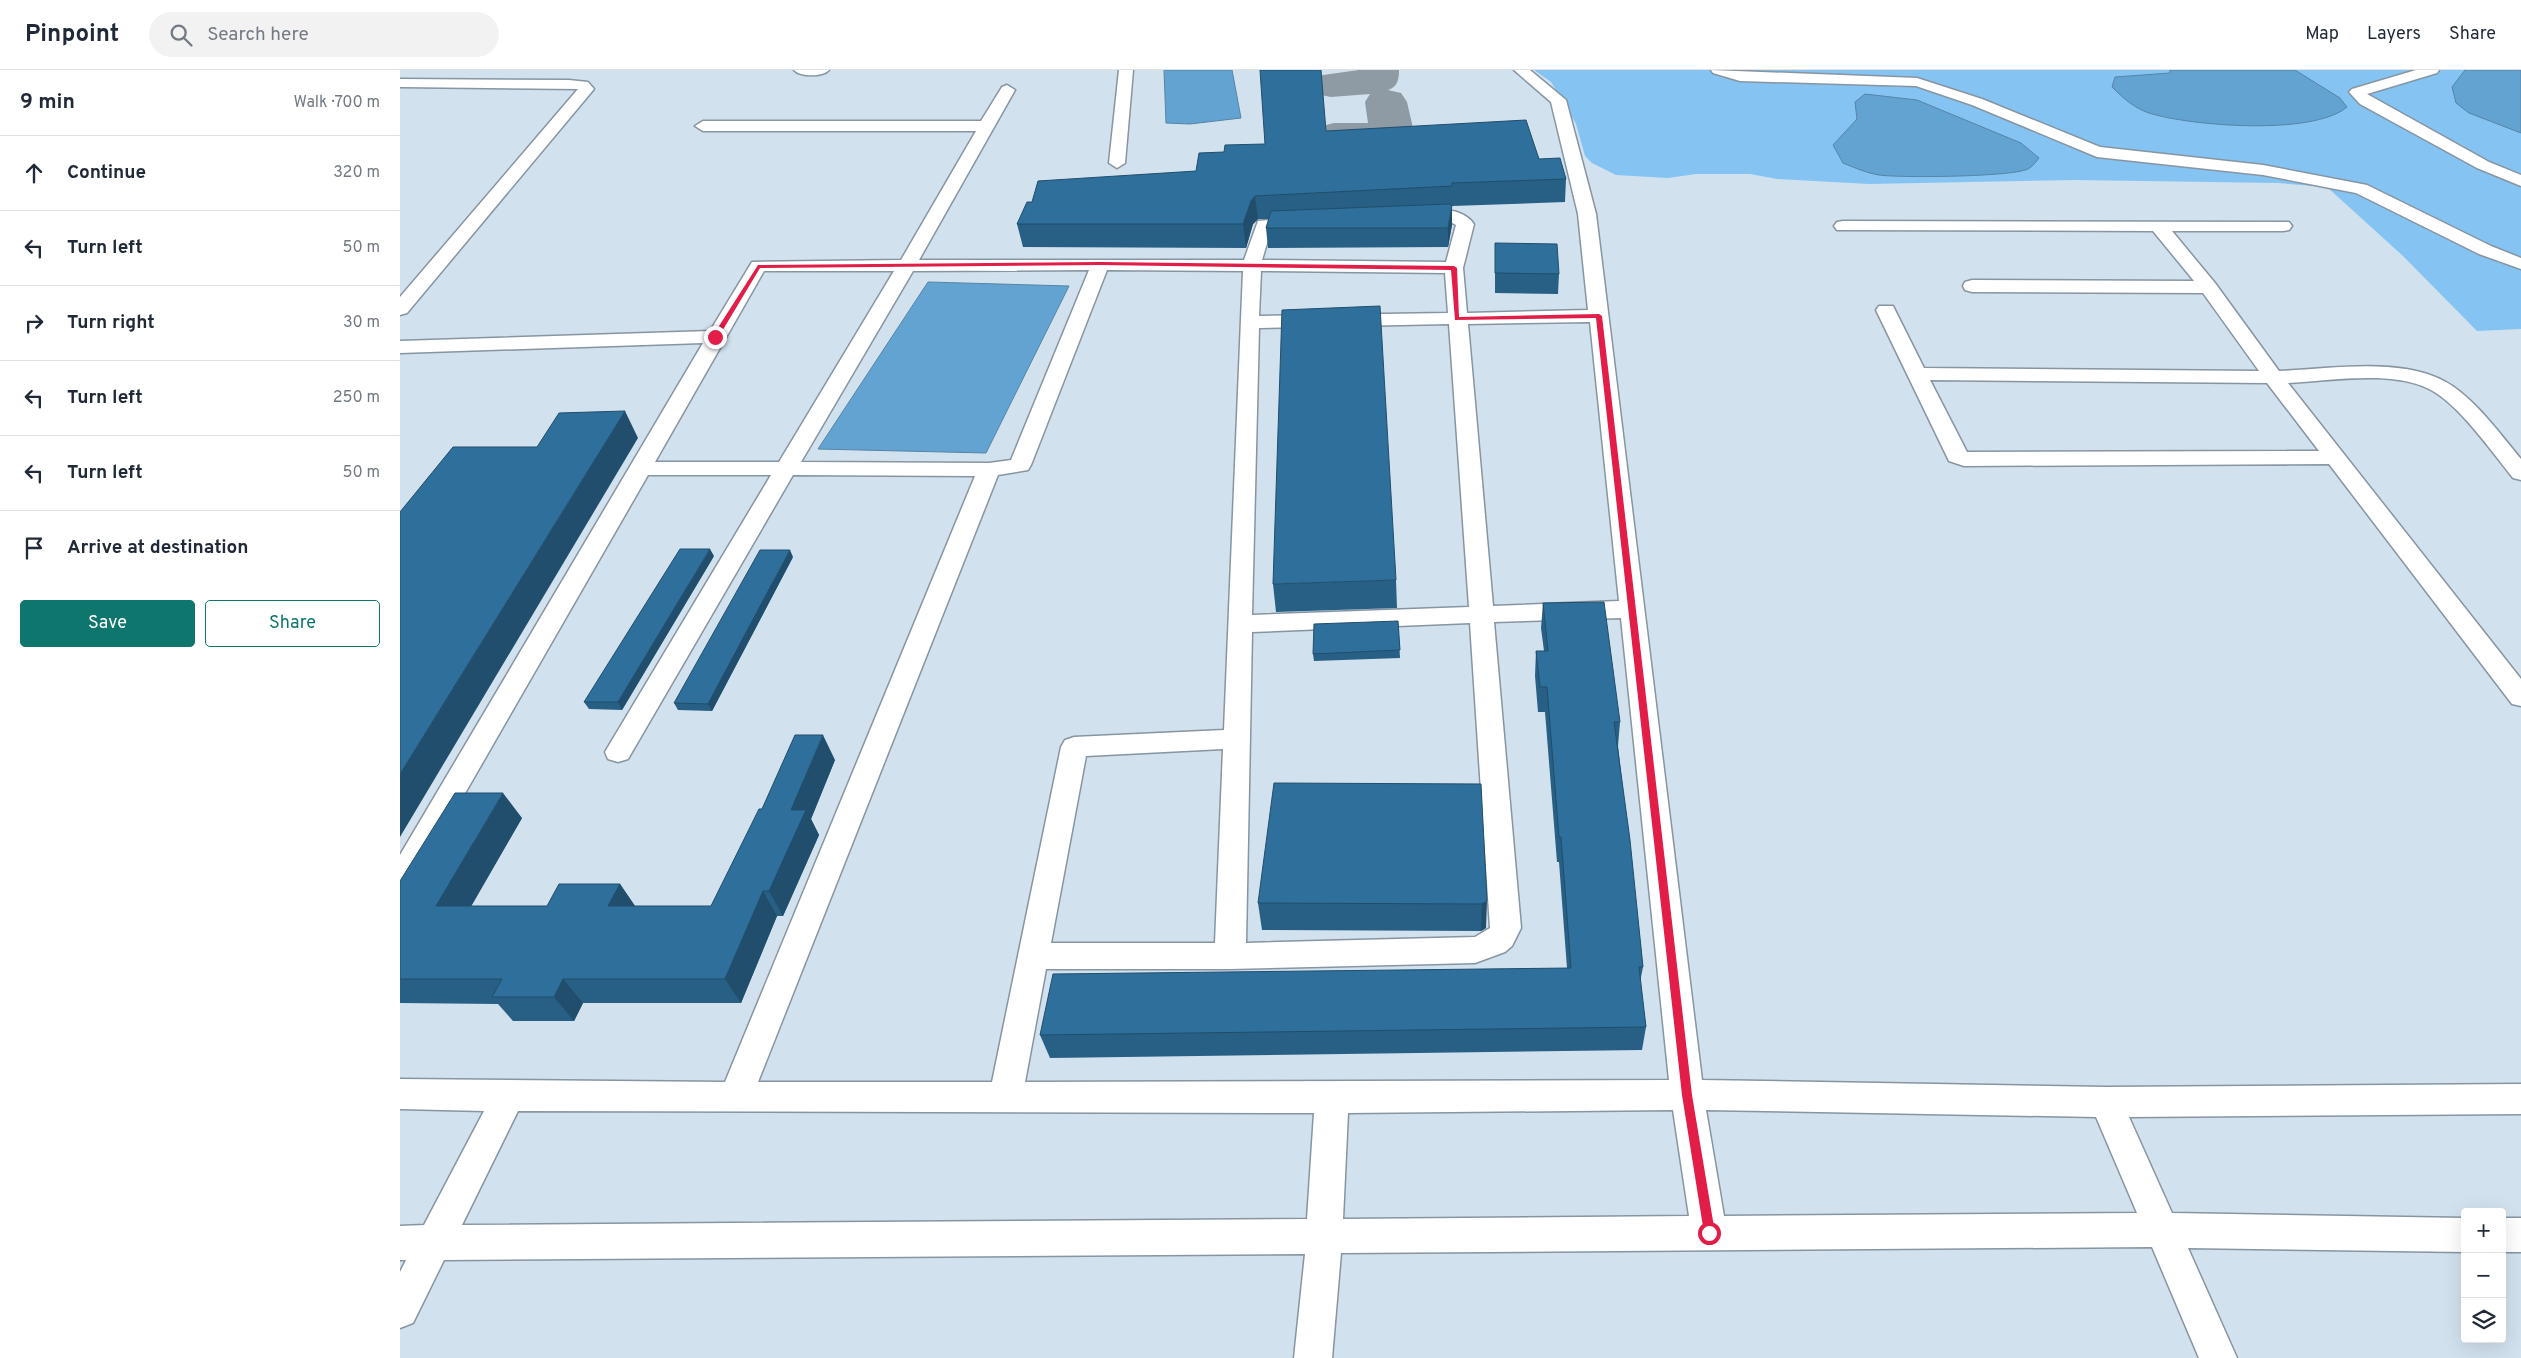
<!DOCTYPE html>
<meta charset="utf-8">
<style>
body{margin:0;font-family:Overpass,sans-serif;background:#f2f2f3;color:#1f2937}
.controls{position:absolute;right:15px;bottom:15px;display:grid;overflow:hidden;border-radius:5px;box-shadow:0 5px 20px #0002}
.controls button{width:45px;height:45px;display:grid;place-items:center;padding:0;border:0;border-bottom:1px solid #e0e1e3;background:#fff;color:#1f2937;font:25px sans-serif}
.stop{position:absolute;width:15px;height:15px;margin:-11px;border:4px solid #e11d48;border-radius:50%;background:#fff}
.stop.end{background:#e11d48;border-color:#fff;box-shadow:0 1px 5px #0008}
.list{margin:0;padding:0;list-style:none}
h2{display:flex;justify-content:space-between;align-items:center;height:65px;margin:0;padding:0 20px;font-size:21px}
h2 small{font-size:16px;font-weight:400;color:#747a83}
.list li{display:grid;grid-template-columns:32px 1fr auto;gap:15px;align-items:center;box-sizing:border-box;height:75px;padding:0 20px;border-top:1px solid #e0e1e3}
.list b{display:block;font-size:19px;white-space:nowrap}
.list em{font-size:16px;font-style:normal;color:#747a83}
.actions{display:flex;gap:10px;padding:15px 20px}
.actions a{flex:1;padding:11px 0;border:1px solid #0f766e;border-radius:5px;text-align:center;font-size:18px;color:#0f766e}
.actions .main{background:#0f766e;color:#fff}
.icon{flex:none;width:28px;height:28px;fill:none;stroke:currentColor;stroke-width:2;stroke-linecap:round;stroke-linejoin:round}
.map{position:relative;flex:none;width:2121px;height:1288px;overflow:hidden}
header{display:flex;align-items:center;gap:30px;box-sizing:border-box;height:70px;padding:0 25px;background:#fff;border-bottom:1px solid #e0e1e3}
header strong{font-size:24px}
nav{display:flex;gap:28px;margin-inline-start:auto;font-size:18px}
.search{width:350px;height:45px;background:#f2f2f3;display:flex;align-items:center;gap:12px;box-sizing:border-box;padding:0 18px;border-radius:28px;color:#747a83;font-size:19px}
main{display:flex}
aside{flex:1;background:#fff}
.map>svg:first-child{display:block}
.green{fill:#85c4f2}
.water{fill:#63a3d2;stroke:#5684a6}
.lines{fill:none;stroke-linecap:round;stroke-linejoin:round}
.taxiway{fill:#8f9ba4;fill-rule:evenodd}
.minor-casing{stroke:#8695a1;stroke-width:3}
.minor{fill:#fff;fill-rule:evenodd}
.wall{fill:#285f85}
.shaded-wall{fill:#204e6c}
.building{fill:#2e6f9b;stroke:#204e6c}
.route{fill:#e11d48}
</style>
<header>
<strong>Pinpoint</strong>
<div class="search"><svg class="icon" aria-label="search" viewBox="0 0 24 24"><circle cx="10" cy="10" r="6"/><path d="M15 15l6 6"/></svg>Search here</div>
<nav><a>Map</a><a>Layers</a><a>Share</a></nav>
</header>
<main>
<aside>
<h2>9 min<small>Walk · 700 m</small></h2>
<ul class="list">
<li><svg class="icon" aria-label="ahead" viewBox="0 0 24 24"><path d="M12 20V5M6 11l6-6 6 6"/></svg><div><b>Continue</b></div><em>320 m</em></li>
<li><svg class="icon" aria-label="left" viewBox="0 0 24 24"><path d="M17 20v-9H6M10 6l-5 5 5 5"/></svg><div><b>Turn left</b></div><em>50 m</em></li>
<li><svg class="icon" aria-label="right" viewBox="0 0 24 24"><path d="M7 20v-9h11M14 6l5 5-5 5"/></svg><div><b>Turn right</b></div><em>30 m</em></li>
<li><svg class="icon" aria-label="left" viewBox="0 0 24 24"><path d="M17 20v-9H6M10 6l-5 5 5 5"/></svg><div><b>Turn left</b></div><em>250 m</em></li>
<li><svg class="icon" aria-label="left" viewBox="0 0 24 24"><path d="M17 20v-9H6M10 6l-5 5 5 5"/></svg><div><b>Turn left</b></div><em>50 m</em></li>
<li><svg class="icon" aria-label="arrive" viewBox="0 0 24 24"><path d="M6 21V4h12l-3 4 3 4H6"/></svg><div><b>Arrive at destination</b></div></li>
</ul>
<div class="actions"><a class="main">Save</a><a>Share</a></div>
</aside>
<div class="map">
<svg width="2121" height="1288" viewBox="0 0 2121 1288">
<rect width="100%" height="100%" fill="#d1e1ee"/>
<path class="green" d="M1134,0h987v259l-44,2 -74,-75 -76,-69 -49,-4 -203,-3 -206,4 -92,-5 -27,-5h-54l-28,4 -52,-3 -24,-12 -7,-7 -9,-32 -12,-22 -13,-20z"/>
<path class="water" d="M764,0h68l9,48 -51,6 -24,-1z
M1770,0h125l45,28 7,9c-34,29 -157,19 -198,6 -15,-5 -26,-15 -37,-26l3,-10 55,-4z
M2065,0h56v63l-52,-20 -13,-10 -4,-16z
M1465,24l52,6 104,43 18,15c-3,4 -7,9 -11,11 -16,8 -128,9 -149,6 -12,-2 -24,-7 -36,-12l-10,-18 24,-26 -2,-17z
M528,212l141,4 -83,167 -168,-4z"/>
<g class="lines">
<path class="taxiway" d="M999,0c0,8 -1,17 -11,20l13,3 6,9 6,26c-19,27 -66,25 -95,17l-6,-9 6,-9 16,-4h34l-3,-21 5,-8 -39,3 -15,-3 -6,-9 6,-9 43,-6z"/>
<defs>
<path id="minor" d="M394,0h35c-6,7 -29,7 -35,0z
M719,0h14l-8,93 -8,5 -8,-5z
M1114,0h16l36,30 30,114 106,866 404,7 415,-3v30l-392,3 43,96 293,5v34l-277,-4 49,110h-38l-47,-111 -811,6 -9,105h-38l11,-104 -861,6 -31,63 -13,5v-56l6,-12h-6v-34l24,-1 60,-114 -84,-2v-30l325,3 250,-606 -182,-1 -165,284 -10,3 -10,-3 -3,-7 166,-277h-123l-238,414 -10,4v-38l303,-512 -303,10v-12l310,-10 42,-69 149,-2 75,-129h-273l-8,-5 8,-5h278l21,-34 5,-2 8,5 -96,170h325l14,-39 45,-4 6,1 3,4 -3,4 -38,4 -9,30 184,2 10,-37c-14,-9 -30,-1 -45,-4l-3,-4 3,-4c19,-4 50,-8 63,11l-11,44 4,45 121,-3 -10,-96 -27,-112zM689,200l-78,190 -22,3 -188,-1 112,-191zM707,200l136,1 -19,459 -150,7 -9,3 -4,7 -69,335h-234l240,-607 30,-5 3,-5zM364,201h130l-115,191h-124zM861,201l184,2 3,40 -189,3zM1190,252l29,279 -126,5 -25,-282zM1049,254l20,283 -217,8 7,-287zM1221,548l48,462 -644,2 21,-113h184l245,-6 30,-11 7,-6 9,-18 -27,-306zM1070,553l20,305 -15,9 -229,6 6,-311zM823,679l-8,194h-164l35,-187zM1273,1040l16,106 -346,3 5,-106zM1306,1040l390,7 41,96 -413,3zM118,1041l796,2 -7,106 -845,6z
M1311,0l206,8 65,21 118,48 163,18 104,20 124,61 30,12v11l-42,-15 -123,-61 -93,-18 -166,-18 -125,-52 -56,-19 -176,-5 -27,-8z
M2016,0h23l-2,3 -70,21 122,68 32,13v11l-44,-18 -117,-64 -11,-12 3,-3z
M0,9l169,1 19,2 6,7 -187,224 -7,2v-18l178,-208 -178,-2z
M1443,151l446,1 3,4 -3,4 -6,1h-111l43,52 64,88c49,-2 120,-14 165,10 29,15 56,53 77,78v21l-8,-2c-21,-26 -55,-75 -84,-89 -38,-19 -100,-8 -141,-6l233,296v27l-9,-2 -183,-240 -365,2 -15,-5 -73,-151 3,-4h14l31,62 335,3 -56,-78 -231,-1 -7,-2 -2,-4 2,-4 7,-2 222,1 -41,-50 -316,-1 -3,-4 3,-4zM1530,310l337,3 52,68 -352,1z
M2102,1148h19v34h-19z"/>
</defs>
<use href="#minor" class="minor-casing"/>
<use href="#minor" class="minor"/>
</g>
<path class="wall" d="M926,61l213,28 27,20 -1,23 -113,4v19l-4,22 -180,1 -2,-20 3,-9h-11l-5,5 -7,24 -223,-1 -6,-23 15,-22 164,-31 28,-19 41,-8z
M1095,173l64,31 -1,20 -63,-1z
M314,486l-92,154 -33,-1 -5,-7z
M393,487l-81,154 -34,-1 -4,-7z
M996,510l1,28 -121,4 -3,-28z
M1143,533l77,119 -2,24 25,221 -3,15 6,45 -4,23 -592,8 -10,-23 527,-67 -8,-106h-2l-12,-150h-7l-3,-36 1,-25h8l-3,-23z
M998,551l2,37 -86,3 -1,-7z
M435,690l-24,59 8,16 -36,81h-6l-36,87h-158l-9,18h-61l-15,-17 -98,-1v-122l122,-63 -51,88h76l73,-22 15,22h76l51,-97z
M1081,714l5,144 -5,3 -219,-1 -4,-27z"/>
<path class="shaded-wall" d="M855,126l3,23 -5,5 -7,24 -3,-24 8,-23z
M1052,135v20l-4,22v-19z
M225,341l13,27 -238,399v-63z
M310,479l4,7 -92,154 -4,-8z
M390,480l3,7 -81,154 -4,-7z
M423,665l12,25 -24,59 8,16 -36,81 -14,-25 22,-81z
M103,723l19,25 -65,113 -21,-25z
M220,814l17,25 -29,-3z
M363,821l14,25 -36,87 -16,-24z
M1087,831l-1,27 -5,3 1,-27z
M163,909l20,24 -9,18 -20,-24z"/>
<path class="building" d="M860,0h61l5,61 200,-11 13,39 21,-1 6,21 -114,4v3l-197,10 -4,5 -8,23h-226l10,-22h5l6,-21 158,-10 3,-18 25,-1 1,-7 40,-1z
M1049,134l3,1 -4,23h-182l5,-17z
M1095,173l62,1 2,30 -64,-1z
M980,236l16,274 -123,4 9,-274z
M225,341l-225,363v-262l53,-65h84l22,-34z
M280,479h30l-92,153h-34z
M360,480h30l-82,154 -34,-1z
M1204,532l16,120h-6l16,118 13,127h-4l7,60 -606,8 13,-61 518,-6 -10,-131h-2l-12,-150h-7l-4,-36h12l-5,-48z
M998,551l2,29 -87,4 1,-30z
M395,665h28l-32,75h15l-37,81h-6l-38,88h-162l-9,18h-62l10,-18h-102v-98l55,-88h48l-67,113h111l12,-22h61l-12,22h103l48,-97h3z
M874,713l207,1 6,117 -5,3 -224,-1z"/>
<path class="route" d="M700,192l354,4 3,2 2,49 140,-3 3,2 90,779 23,138 -2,4h-8l-1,-4 -22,-138 -86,-777 -141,2 -4,-50 -351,-5 -340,3 -42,70 -6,-1 46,-72z"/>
</svg>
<div class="controls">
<button>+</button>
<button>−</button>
<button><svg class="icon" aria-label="layers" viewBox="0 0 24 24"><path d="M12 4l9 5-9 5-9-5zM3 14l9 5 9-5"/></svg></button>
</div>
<div class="stop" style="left:1309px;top:1163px"></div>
<div class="stop end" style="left:315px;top:267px"></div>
</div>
</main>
